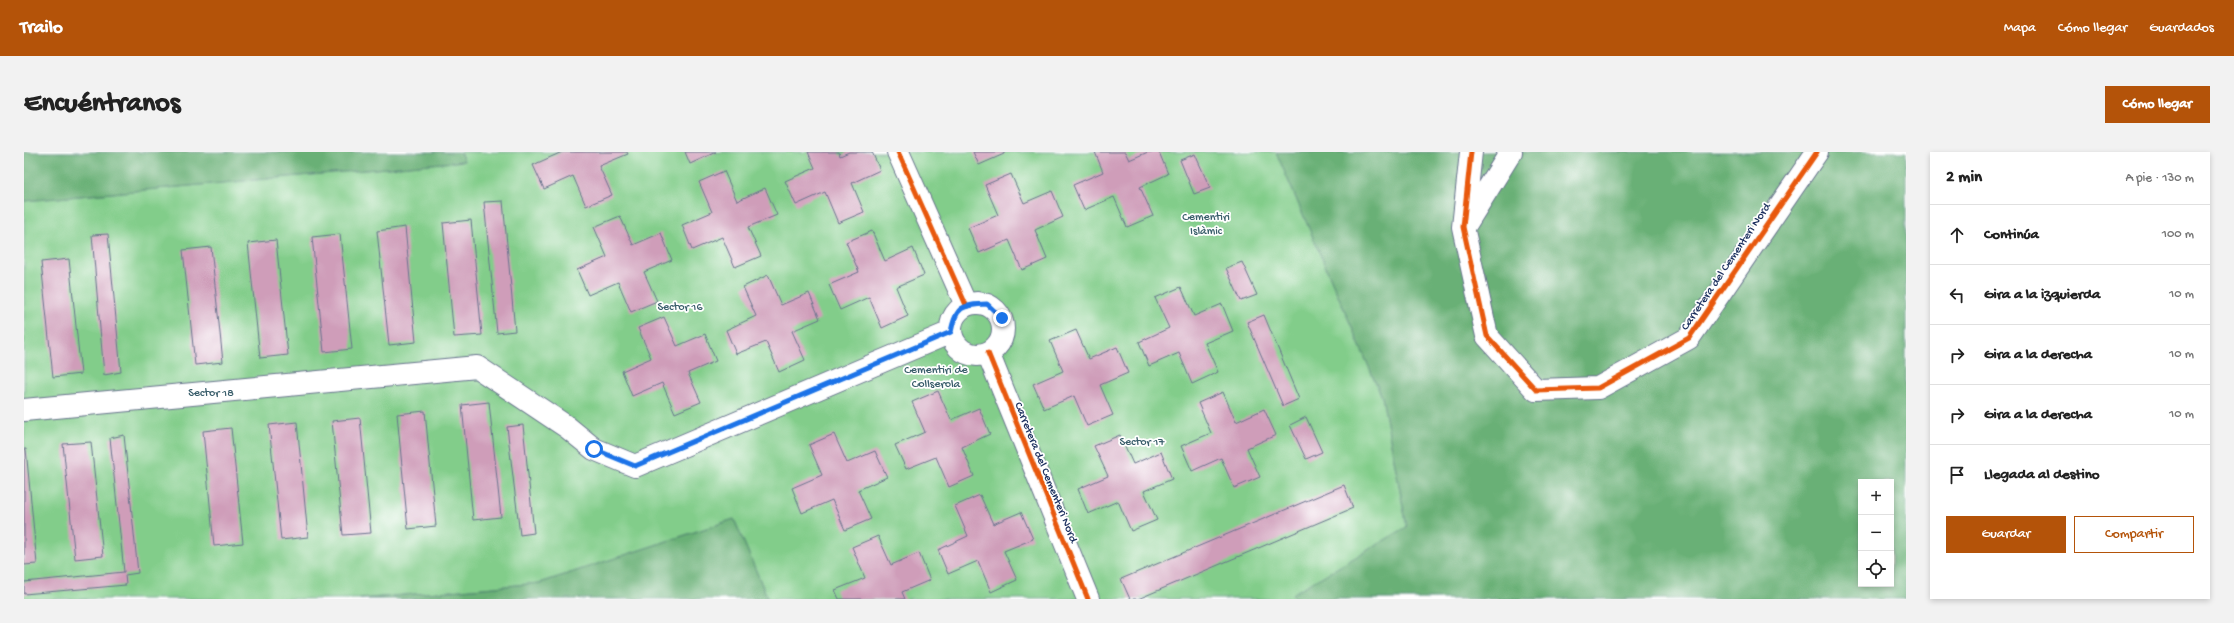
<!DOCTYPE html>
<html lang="es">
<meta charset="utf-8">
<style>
body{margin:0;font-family:"Gochi Hand",sans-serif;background:#f2f2f2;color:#222}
.controls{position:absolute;right:12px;bottom:12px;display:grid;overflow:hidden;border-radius:0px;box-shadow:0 2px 6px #0003}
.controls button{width:36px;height:36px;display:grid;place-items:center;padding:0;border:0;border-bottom:1px solid #e0e0e0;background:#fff;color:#222;font:20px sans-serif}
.stop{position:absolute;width:12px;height:12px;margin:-9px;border:3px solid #1a73e8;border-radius:50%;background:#fff}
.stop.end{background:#1a73e8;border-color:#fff;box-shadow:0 1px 4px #0008}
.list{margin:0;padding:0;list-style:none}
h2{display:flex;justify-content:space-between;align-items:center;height:52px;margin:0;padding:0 16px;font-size:17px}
h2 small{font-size:13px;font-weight:400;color:#767676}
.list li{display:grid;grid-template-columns:26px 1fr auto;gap:12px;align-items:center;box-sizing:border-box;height:60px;padding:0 16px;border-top:1px solid #e0e0e0}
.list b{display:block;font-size:15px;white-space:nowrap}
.list em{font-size:13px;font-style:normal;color:#767676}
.actions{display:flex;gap:8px;padding:12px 16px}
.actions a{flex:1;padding:9px 0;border:1px solid #b45309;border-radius:0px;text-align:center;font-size:14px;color:#b45309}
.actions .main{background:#b45309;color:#fff}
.icon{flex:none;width:22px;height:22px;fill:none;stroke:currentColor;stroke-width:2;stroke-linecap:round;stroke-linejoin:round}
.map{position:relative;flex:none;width:1882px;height:447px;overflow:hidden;border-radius:0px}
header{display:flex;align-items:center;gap:24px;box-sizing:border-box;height:56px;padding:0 20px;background:#b45309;color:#fff}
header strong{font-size:19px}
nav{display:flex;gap:22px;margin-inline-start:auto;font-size:14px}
.intro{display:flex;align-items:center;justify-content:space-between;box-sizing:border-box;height:96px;padding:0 24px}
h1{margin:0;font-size:28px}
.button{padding:10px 18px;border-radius:0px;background:#b45309;color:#fff;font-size:14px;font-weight:700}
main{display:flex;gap:24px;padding:0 24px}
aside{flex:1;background:#fff;border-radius:0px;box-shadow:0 2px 6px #0003}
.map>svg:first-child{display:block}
.green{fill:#82cd8a;stroke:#4e7e74}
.forest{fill:#69b076;stroke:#42706a;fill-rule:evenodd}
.building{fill:#cf9db9}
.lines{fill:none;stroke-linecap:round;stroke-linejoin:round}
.minor-casing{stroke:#67738c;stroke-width:24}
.minor{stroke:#fff;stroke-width:22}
.cycleway-casing{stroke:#fff;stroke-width:8}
.cycleway{stroke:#e8590c;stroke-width:5}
.route{stroke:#1a73e8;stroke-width:5}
.labels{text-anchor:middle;stroke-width:3.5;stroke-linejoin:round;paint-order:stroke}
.park-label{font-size:12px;fill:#3a5e6b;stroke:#fff}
.street-label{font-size:12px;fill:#1b2f5e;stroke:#fff}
</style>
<header>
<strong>Trailo</strong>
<nav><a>Mapa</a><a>Cómo llegar</a><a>Guardados</a></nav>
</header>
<div class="intro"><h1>Encuéntranos</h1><a class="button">Cómo llegar</a></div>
<main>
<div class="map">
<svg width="1882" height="447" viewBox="0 0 1882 447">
<rect width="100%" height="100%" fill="#fff"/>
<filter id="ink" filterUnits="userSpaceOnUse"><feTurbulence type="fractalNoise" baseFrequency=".025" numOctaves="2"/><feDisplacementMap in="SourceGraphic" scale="8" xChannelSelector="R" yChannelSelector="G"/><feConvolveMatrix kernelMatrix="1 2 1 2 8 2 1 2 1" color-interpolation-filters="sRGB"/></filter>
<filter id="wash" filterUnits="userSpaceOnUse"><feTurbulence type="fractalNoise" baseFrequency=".012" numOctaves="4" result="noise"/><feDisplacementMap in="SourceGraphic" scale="16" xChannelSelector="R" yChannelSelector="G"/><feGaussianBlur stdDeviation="0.9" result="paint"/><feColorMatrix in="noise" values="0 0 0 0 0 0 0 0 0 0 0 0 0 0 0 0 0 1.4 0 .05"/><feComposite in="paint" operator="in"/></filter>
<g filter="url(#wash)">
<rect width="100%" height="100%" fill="#f5f1e1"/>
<path class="green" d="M436,0h816l106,245 25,130 -114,67 3,5h-528l-34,-80 -194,64 -180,16h-336v-398l440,-40z"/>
<path class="forest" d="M0,0h436l4,9 -440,40z
M1252,0h630v447h-610l-4,-5 115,-67 -25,-130zM1837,330h30v102h-30z
M710,367l34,80h-408l180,-16z"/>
<g id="blocks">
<path class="building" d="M538,0h65l1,2 -29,12 13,29 -26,11 -13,-30 -29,13 -11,-24z
M661,0h31l-26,12z
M784,0h31l1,4 9,-4h23l8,18 -28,13 12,29 -26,11 -13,-31 -29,13 -11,-24 30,-13z
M949,0h31v2l-25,11z
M1071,0h30l4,8 19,-8h11l9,22 -28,13 13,29 -26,11 -13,-30 -30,13 -11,-25 30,-13z
M1171,2l15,34 -16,6 -14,-34z
M700,19l13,30 28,-13 12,27 -29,12 13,29 -26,11 -13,-30 -30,13 -10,-25 30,-13 -13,-30z
M987,22l13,29 28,-12 11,26 -28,13 12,29 -25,11 -13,-30 -30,13 -11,-25 30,-13 -13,-30z
M479,49l12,130 -18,2 -13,-131z
M596,64l13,29 28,-12 11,27 -28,12 13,29 -26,11 -13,-30 -30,13 -11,-25 30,-13 -13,-30z
M447,68l11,115 -28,2 -11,-114z
M381,75l11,115 -27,3 -12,-114z
M848,79l13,30 28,-13 11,27 -28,12 12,29 -26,12 -13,-31 -29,13 -11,-25 30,-13 -13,-30z
M84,82l13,138 -17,3 -12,-140z
M316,82l12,115 -28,3 -12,-115z
M252,88l12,115 -28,3 -12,-115z
M187,95l12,115 -28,3 -12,-115z
M45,107l12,115 -28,3 -12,-115z
M1218,110l15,33 -16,6 -15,-33z
M744,123l13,30 28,-12 11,26 -28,12 13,29 -26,12 -13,-30 -30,12 -10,-24 30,-14 -13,-29z
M1157,135l13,29 28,-12 11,27 -28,12 13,29 -26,12 -13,-31 -30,13 -10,-24 30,-14 -14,-30z
M1240,163l35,84 -16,7 -36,-84z
M640,165l13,29 28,-12 11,27 -28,12 13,29 -26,11 -13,-30 -30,13 -10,-25 29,-13 -13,-30z
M1052,178l13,29 28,-12 11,26 -28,12 13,30 -26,11 -13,-30 -30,13 -11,-25 30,-13 -13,-30z
M914,239l13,29 28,-12 11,26 -28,13 12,29 -25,11 -13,-30 -30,12 -11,-24 30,-13 -13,-30z
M1199,240l13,30 28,-13 12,26 -29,13 13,29 -26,11 -13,-30 -29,13 -11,-25 30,-13 -13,-30z
M465,250l12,115 -28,3 -11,-115z
M401,259l11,115 -28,3 -11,-115z
M1282,265l16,35 -16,7 -16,-34z
M336,266l11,115 -28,2 -11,-114z
M273,270l11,115 -27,3 -12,-115z
M499,273l11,108 -14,2 -13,-108z
M207,276l12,115 -29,3 -11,-115z
M810,282l13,29 28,-12 12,26 -29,13 13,29 -26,11 -13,-30 -30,13 -10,-25 30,-13 -13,-30z
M100,283l14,138 -13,2 1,10 -102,9v-12l100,-10 -14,-134z
M1096,283l13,29 28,-12 11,27 -28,12 13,29 -26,11 -13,-30 -30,13 -10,-25 30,-13 -14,-30z
M67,290l12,114 -28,3 -12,-115z
M0,297h2l11,115 -13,1z
M1320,333l9,23 -215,91h-8l-9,-20z
M956,343l13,29 28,-12 12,27 -29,12 13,29 -26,12 -13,-31 -30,13 -10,-24 30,-14 -13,-30z
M854,384l13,29 28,-12 11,27 -28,12 3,7h-66l-4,-9 30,-12 -13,-31z"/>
</g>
</g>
<g filter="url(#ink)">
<use href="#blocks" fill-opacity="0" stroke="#67738c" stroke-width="1"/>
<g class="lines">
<defs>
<path id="minor" d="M874,0l68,153
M1447,0l-8,75 24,109 49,54 62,-2 91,-50 128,-186
M1442,72l45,-72
M927 177a26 26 0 1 1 52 0a26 26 0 1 1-52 0Z
M964,201l100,246
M0,258l453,-43 90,60 27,22 41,17 316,-134"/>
</defs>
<use href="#minor" class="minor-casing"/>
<use href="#minor" class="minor"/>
<defs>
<path id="cycleway" d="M874,0l68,153
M1447,0l-8,75 24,109 49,54 62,-2 91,-50 128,-186
M964,201l100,246"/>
</defs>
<use href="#cycleway" class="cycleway-casing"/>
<use href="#cycleway" class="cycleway"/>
</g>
</g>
<g class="lines" filter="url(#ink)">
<path class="route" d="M570,297l41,17 316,-134c5,-26 11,-27 36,-28l15,14"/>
</g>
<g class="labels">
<g class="park-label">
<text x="1182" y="68">Cementiri<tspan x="1182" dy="14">Islàmic</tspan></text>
<text x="656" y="158">Sector 16</text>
<text x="912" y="221">Cementiri de<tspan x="912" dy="14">Collserola</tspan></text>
<text x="187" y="244">Sector 18</text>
<text x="1118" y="293">Sector 17</text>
</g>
<g class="street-label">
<text transform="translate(1701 114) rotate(-56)" y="4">Carretera del Cementeri Nord</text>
<text transform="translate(1023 320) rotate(68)" y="4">Carretera del Cementeri Nord</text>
</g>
</g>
</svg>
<div class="controls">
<button>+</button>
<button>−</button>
<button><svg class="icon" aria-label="locate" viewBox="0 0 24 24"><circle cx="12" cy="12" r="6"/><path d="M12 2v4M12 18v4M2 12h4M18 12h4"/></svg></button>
</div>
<div class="stop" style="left:570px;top:297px"></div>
<div class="stop end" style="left:978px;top:166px"></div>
</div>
<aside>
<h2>2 min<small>A pie · 130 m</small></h2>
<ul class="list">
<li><svg class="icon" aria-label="ahead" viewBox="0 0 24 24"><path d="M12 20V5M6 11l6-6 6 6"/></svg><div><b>Continúa</b></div><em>100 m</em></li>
<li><svg class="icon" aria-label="left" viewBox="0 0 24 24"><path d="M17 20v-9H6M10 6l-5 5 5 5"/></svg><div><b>Gira a la izquierda</b></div><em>10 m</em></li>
<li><svg class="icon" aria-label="right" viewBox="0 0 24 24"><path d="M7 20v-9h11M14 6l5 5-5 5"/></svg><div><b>Gira a la derecha</b></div><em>10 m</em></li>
<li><svg class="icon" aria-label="right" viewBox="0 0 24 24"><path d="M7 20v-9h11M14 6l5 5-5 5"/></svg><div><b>Gira a la derecha</b></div><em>10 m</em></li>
<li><svg class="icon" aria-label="arrive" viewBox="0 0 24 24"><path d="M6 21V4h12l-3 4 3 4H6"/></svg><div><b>Llegada al destino</b></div></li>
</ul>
<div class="actions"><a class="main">Guardar</a><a>Compartir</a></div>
</aside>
</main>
